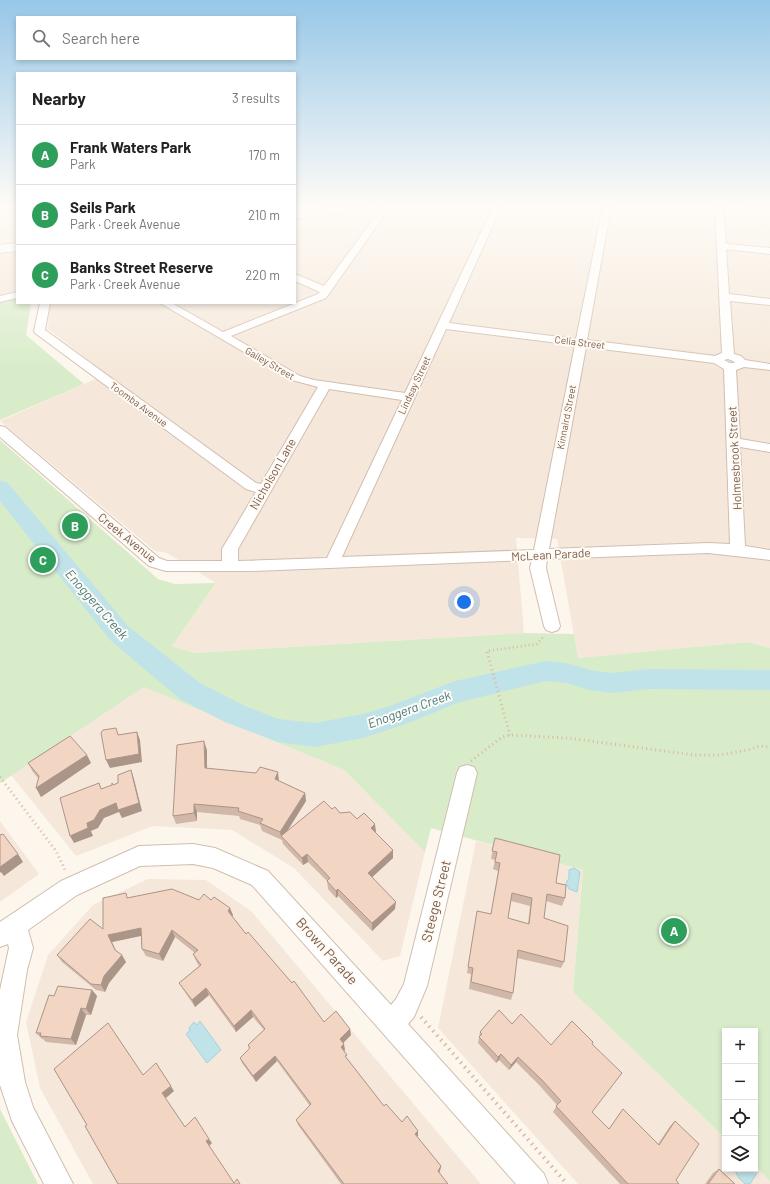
<!DOCTYPE html>
<meta charset="utf-8">
<style>
body{margin:0;font-family:Barlow,sans-serif;background:#f2f2f2;color:#222}
.controls{position:absolute;right:12px;bottom:12px;display:grid;overflow:hidden;border-radius:0px;box-shadow:0 2px 6px #0003}
.controls button{width:36px;height:36px;display:grid;place-items:center;padding:0;border:0;border-bottom:1px solid #e0e0e0;background:#fff;color:#222;font:20px sans-serif}
.you{position:absolute;left:464px;top:602px;width:14px;height:14px;margin:-10px;border:3px solid #fff;border-radius:50%;background:#1a73e8;box-shadow:0 0 0 6px #1a73e833}
.badge{display:grid;place-items:center;width:26px;height:26px;border-radius:50%;background:#7c3aed;color:#fff;font-size:13px;font-weight:700}
.pin{position:absolute;translate:-50% -50%;border:2px solid #fff;box-shadow:0 1px 4px #0006}
.list{margin:0;padding:0;list-style:none}
h2{display:flex;justify-content:space-between;align-items:center;height:52px;margin:0;padding:0 16px;font-size:17px}
h2 small{font-size:13px;font-weight:400;color:#767676}
.list li{display:grid;grid-template-columns:26px 1fr auto;gap:12px;align-items:center;box-sizing:border-box;height:60px;padding:0 16px;border-top:1px solid #e0e0e0}
.list b{display:block;font-size:15px;white-space:nowrap}
.list p{margin:0;font-size:13px;white-space:nowrap;color:#767676}
.list em{font-size:13px;font-style:normal;color:#767676}
.icon{flex:none;width:22px;height:22px;fill:none;stroke:currentColor;stroke-width:2;stroke-linecap:round;stroke-linejoin:round}
.map{position:relative;flex:none;width:770px;height:1184px;overflow:hidden}
.search{position:absolute;background:#fff;box-shadow:0 2px 6px #0003;left:16px;top:16px;width:280px;height:44px;display:flex;align-items:center;gap:10px;box-sizing:border-box;padding:0 14px;border-radius:0px;color:#767676;font-size:15px}
.panel{position:absolute;background:#fff;box-shadow:0 2px 6px #0003;left:16px;top:72px;width:280px;height:232px;border-radius:0px}
.map>svg:first-child{display:block}
.residential{fill:#f5e8da}
.green{fill:#d8ecc9}
.water{fill:#bfe3e8;stroke:#a5d3da}
.lines{fill:none;stroke-linecap:round;stroke-linejoin:round}
.river{fill:#bfe3e8;fill-rule:evenodd}
.street-casing{stroke:#d1beb0;stroke-width:2}
.secondary-casing{stroke:#d6c0b0;stroke-width:2}
.path-far2{stroke:#d9b8a5;stroke-width:2.5;stroke-dasharray:1 3;stroke-linecap:butt}
.path-far1{stroke:#d9b8a5;stroke-width:3;stroke-dasharray:1 3.5;stroke-linecap:butt}
.path{stroke:#d9b8a5;stroke-width:4;stroke-dasharray:1.5 4.5;stroke-linecap:butt}
.street{fill:#fff;fill-rule:evenodd}
.secondary{fill:#fff;fill-rule:evenodd}
.wall{fill:#d1b7a8;fill-rule:evenodd}
.shaded-wall{fill:#aa9588}
.building{fill:#f3d5c3;stroke:#aa9588;fill-rule:evenodd}
.labels{text-anchor:middle;stroke-width:4;stroke-linejoin:round;paint-order:stroke}
.far-street-label{font-size:10px;fill:#7a5c4d;stroke:#fffaf3}
.street-label{font-size:12px;fill:#7a5c4d;stroke:#fffaf3}
.water-label{font-size:13px;font-style:italic;fill:#437c86;stroke:#fffaf3}
.near-street-label{font-size:14px;fill:#7a5c4d;stroke:#fffaf3}
</style>
<div class="map">
<svg width="770" height="1184" viewBox="0 0 770 1184">
<rect width="100%" height="100%" fill="#fdf6ec"/>
<path class="residential" d="M0,207h17v34l-17,4z
M396,207h374v441l-23,-6 -169,16 -21,-119 -41,-1 8,95 -330,20 -22,-7 44,-63 -49,-30 -12,-2 -155,-130 107,-47 -59,-45 2,-26h245v-84z
M17,252v39l-17,4v-41z
M144,687l200,83 81,82 -25,104 -17,5 -89,-93 -62,-38 -79,-4 -77,30 -65,-81z
M0,821l39,53 -39,28z
M476,841l107,29 -10,122 152,146v31h30v-3l15,15v3h-192l-140,-156z
M148,879l58,1 45,31 230,273h-388l-53,-96 -14,-66 22,-67 45,-50z"/>
<path class="green" d="M17,298v5h14l-5,32 58,49 -84,36v-118z
M0,440l158,139 17,5 41,-1 -44,63 22,7 330,-20 50,1 4,24 169,-16 23,6v533l-15,-15v-135h-30v107l-152,-146 10,-122 -152,-42 -6,24 -81,-82 -200,-83 -144,96z
M0,1109l38,75h-38z"/>
<path class="water" d="M574,868l6,4 -3,20 -8,-3 -3,-6 3,-5v-8z
M200,1021l21,29 -14,13 -21,-29 4,-4 -1,-2 5,-6 3,3z
M755,1168l3,3 -8,13h-5l-6,-6 -5,-9z"/>
<g class="lines">
<path class="river" d="M0,481l7,1 121,144 72,57 45,23 34,13 36,4 48,-9 27,-8 65,-25 91,-20 20,2 24,7 22,3 37,-4 121,1v20l-121,-1 -37,4 -22,-3 -24,-7 -20,-2 -86,21 -54,22 -43,14 -48,9 -37,-5 -53,-20 -45,-23 -70,-59 -110,-139z"/>
<defs>
<path id="street" d="M378,207h8l-1,7 -59,84 -95,38 69,40 14,4 91,13 88,-186h8l-52,116 127,16 27,-132h8l-24,133 128,16 7,-3 -7,-146h8l3,37 44,4v6l-44,-5 3,45 41,5v6l-40,-4 4,53 7,2 4,4 25,4v6l-26,-3 -8,3 4,69 30,5v8l-30,-5 5,99 25,4v10l-62,-7 -161,6 -1,9 14,58 -2,4 -6,2 -6,-2 -2,-4 -14,-58 2,-8 -280,11h-86l-17,-5 -149,-129v-11l5,1 154,131 8,3h55v-12l34,-57 -10,-3 -211,-156 -1,-2 6,-28h10l-5,27 211,153 5,1 57,-97 -26,-7 -132,-77h12l51,29 95,-38 2,-2 -25,-11v-7l29,12 53,-72zM446,329l129,16 -41,205 -192,7zM586,347l128,16 10,6 6,175 -22,-1 -159,6zM728,359l5,2 2,2h-5l-6,-3zM329,389l73,11 -75,158 -89,3v-12z
M746,207h24v5l-20,-2z
M17,292v6l-17,4v-6z
M467,765l7,2 3,6 -50,213 -13,31 -6,7 136,150 4,10h-32l-264,-299 -39,-17 -20,-4 -53,2 -63,29 -49,35 5,18 -6,22 -10,65 8,47 8,25 40,77h-29l-32,-63 -12,-36v-95l9,-42 -1,-4 -8,3v-25l61,-41 78,-35 54,-2 22,4 53,23 123,134 5,-6 8,-15 53,-211 3,-6z"/>
<path id="secondary" d="M332,207h37l-6,3 -68,9v-8z
M17,243v8l-17,2v-8z"/>
</defs>
<use href="#street" class="street-casing"/>
<use href="#secondary" class="secondary-casing"/>
<path class="path-far2" d="M487,653v-2l50,-7 7,-8"/>
<path class="path-far1" d="M487,652l23,83
M471,761l31,-24 8,-2 58,3 126,17h25l29,-5 11,-4 11,1
M0,777l56,74 10,21"/>
<path class="path" d="M421,1017l146,167"/>
<use href="#street" class="street"/>
<use href="#secondary" class="secondary"/>
</g>
<path class="wall" d="M207,750v19l72,12 26,12 1,8 -19,30 45,-22 8,4 17,6 18,5v8l18,18v8l-21,19 23,32 -23,22 -34,-35 -2,2 -8,-9 -1,-8 -19,-19 -5,3 -20,-21 -1,-4 -20,-9 -2,-6 -20,-6 -1,-3 -42,-4v9l-21,3 -3,-8z
M28,763h63l-50,34 -3,-19 -5,-6z
M495,838l61,45 9,15 -3,8 -16,-5 -2,17 20,44 -3,6 -44,-10 -4,35 -2,7 -42,-11 2,-15 -4,-1 10,-62 14,3 7,-43 -5,-2 2,-9 -4,-1zM511,901l19,5 -2,18 -20,-6z
M129,898l104,17 -1,2 14,17 78,88 27,13 -8,8 2,7 -1,1 3,8 37,47 18,16 16,9 -1,6 24,29 -1,5 -1,2 9,11h-107l-43,-59 -2,-5 14,-14 -33,-45 -21,21 -14,-19 -2,-5 9,-9 -1,-4 16,-15 -11,-13 -17,15 -27,-37 -14,12 -16,-24 20,-17 -3,-5 -3,-7 2,-1 -20,-16 -12,24 -17,-5 -4,-7 -1,-13 -29,6 4,9 10,11 -17,21 -4,9 -9,-2 -34,-28 -5,-7 46,-26z
M92,990l5,6 -6,19h-5l-10,30 -30,-3 -3,-3h-1l-6,-6 18,-37z
M512,1024l39,21 41,-1v68l17,17 14,-20 35,35 12,-18 5,-5 1,59 3,4h-59l-67,-72 4,-7 -18,-20 -23,-23 -7,8 -10,-10 -3,3 -18,-20 2,-11z
M719,1169l16,15h-30l8,-11z"/>
<path class="shaded-wall" d="M137,732l3,8 2,22 -32,6 -4,-8z
M204,741l3,9v27l-2,-9z
M87,755l4,8 -50,34 -5,-9z
M131,770l3,9 8,32 -20,7 -3,-6 -15,6 -6,10 -7,3 2,5 -19,7 -4,-7 17,-13 13,-13z
M278,772l1,9 -3,7 -1,-9z
M305,793l1,8 -23,37 -2,-2 1,4 -2,-8z
M194,804l3,8v9l-3,-8z
M375,824l1,8 -5,4v-8z
M393,850v8l-25,23v-8z
M18,854l5,8 -19,14 -3,-4 -1,1v-6z
M307,854l1,8 -5,3 -1,-7z
M338,889v7l-2,2v-7z
M396,902l-1,7 -23,22v-8z
M230,908l3,7 -3,4 -2,-8z
M141,928l4,7 -33,7 8,15 -12,-22z
M172,930l3,7 -12,24 -4,-7z
M122,955l4,7 -17,21 -4,9 -4,-7 3,-9z
M206,988l3,7 -14,12 -3,-7z
M92,990l5,6 -6,19 -5,-6z
M81,1008l5,7 -10,30 -5,-6z
M251,1010l2,7 -17,15 -2,-6z
M350,1029l1,6 -10,10 -1,-6z
M344,1044l1,6 -3,3 -1,-6z
M501,1054l-2,6 -3,3 2,-6z
M275,1056l2,5 -21,21 -3,-6z
M518,1057l-2,5 -7,8 2,-5z
M156,1063l18,28 -8,7 -4,-5z
M418,1131v5l-3,3v-5z
M209,1139l3,4 -3,3 -3,-5z
M441,1166l-1,5 -3,4 1,-4z"/>
<path class="building" d="M116,728l2,7 19,-3 2,22 -33,6 -5,-27 2,-3z
M70,736l17,19 -51,33 3,-12 -11,-13z
M204,741l1,27 51,5 4,-6 18,5 -3,7 30,14 -25,39 -20,-9 3,-4 -25,-8 1,-3 -45,-4v9l-21,3 4,-71z
M131,770l8,33 -21,7 -2,-7 -16,7 -6,10 -7,3 1,5 -18,8 -10,-38 39,-15 2,6 11,-4v-2l1,2 5,-2v-8z
M324,801l8,8 3,-2 5,6 10,-1 7,7 7,-6 11,11 -4,4 22,22 -25,23 28,29 -24,21 -34,-34 -2,2 -9,-10 3,-3 -23,-24 -5,4 -21,-22z
M3,834l15,20 -18,13v-32z
M495,838l65,17 -4,28 10,2 -1,13 -18,-4 -3,24 24,8 -4,36 -46,-12 -5,43 -42,-11 2,-14 -5,-1 9,-56 14,3 9,-51 -5,-1 2,-10 -5,-1zM512,893l20,5 -3,26 -21,-6z
M172,889l27,11 5,-6 7,6 3,-3 16,11 -2,3 18,23 2,-2 44,51 2,-2 30,41 12,-11 14,18 -10,10 4,5 -3,3 6,8 -2,1 39,50 2,-2 16,18 5,-6 11,15 -3,3 26,32 -3,5 10,13h-104l-48,-64 15,-16 -36,-48 -22,20 -13,-18 10,-10 -2,-3 17,-16 -14,-19 -17,16 -28,-38 -14,12 -13,-17 22,-18 -8,-11 5,-4 -26,-20 -13,24 -17,-5 -1,-21 -33,7 7,15 7,5 -18,21 -3,9 -10,-1 -34,-29 33,-36 13,10v-31l23,-5 1,5z
M58,986l34,4 -6,19 -5,-1 -10,31 -31,-3 1,-3h-5l13,-38 5,1z
M499,1010l13,14 9,-10 30,31 21,-24 21,21 -1,2 30,29 -30,39 17,17 14,-20 36,36 16,-24 24,23 -23,36 3,4h-51l-72,-78 5,-5 -19,-21 -24,-23 -7,8 -10,-11 -3,3 -19,-20 3,-3 -2,-2z
M108,1023l35,52 13,-12 15,23 -9,7 23,34 10,-10 14,22 -3,2 28,42 3,-4 3,5h-122l-33,-58 2,-1 -33,-56z
M719,1169l16,15h-27z"/>
<linearGradient id="sky" x2="0" y2="1"><stop stop-color="#97c7e8"/><stop offset="0.55" stop-color="#fefbf6"/><stop offset="1" stop-color="#fefbf6" stop-opacity="0"/></linearGradient>
<rect width="770" height="373" fill="url(#sky)"/>
<g class="labels">
<g class="far-street-label">
<text transform="translate(580 342) rotate(7)" y="4">Celia Street</text>
<text transform="translate(270 363) rotate(30)" y="4">Gailey Street</text>
<text transform="translate(414 385) rotate(-65)" y="4">Lindsay Street</text>
<text transform="translate(139 404) rotate(36)" y="4">Toomba Avenue</text>
<text transform="translate(566 417) rotate(-79)" y="4">Kinnaird Street</text>
</g>
<g class="street-label">
<text transform="translate(735 458) rotate(-93)" y="4">Holmesbrook Street</text>
<text transform="translate(273 474) rotate(-60)" y="4">Nicholson Lane</text>
<text transform="translate(127 538) rotate(39)" y="4">Creek Avenue</text>
<text transform="translate(551 555) rotate(-3)" y="4">McLean Parade</text>
</g>
<g class="water-label">
<text transform="translate(97 604) rotate(49)" y="5">Enoggera Creek</text>
<text transform="translate(409 709) rotate(-20)" y="5">Enoggera Creek</text>
</g>
<g class="near-street-label">
<text transform="translate(436 901) rotate(-76)" y="5">Steege Street</text>
<text transform="translate(327 951) rotate(48)" y="5">Brown Parade</text>
</g>
</g>
</svg>
<div class="controls">
<button>+</button>
<button>−</button>
<button><svg class="icon" aria-label="locate" viewBox="0 0 24 24"><circle cx="12" cy="12" r="6"/><path d="M12 2v4M12 18v4M2 12h4M18 12h4"/></svg></button>
<button><svg class="icon" aria-label="layers" viewBox="0 0 24 24"><path d="M12 4l9 5-9 5-9-5zM3 14l9 5 9-5"/></svg></button>
</div>
<div class="you"></div>
<div class="pin badge" style="left:674px;top:931px;background:#2e9e5b">A</div>
<div class="pin badge" style="left:75px;top:526px;background:#2e9e5b">B</div>
<div class="pin badge" style="left:43px;top:560px;background:#2e9e5b">C</div>
<div class="search"><svg class="icon" aria-label="search" viewBox="0 0 24 24"><circle cx="10" cy="10" r="6"/><path d="M15 15l6 6"/></svg>Search here</div>
<section class="panel">
<h2>Nearby<small>3 results</small></h2>
<ul class="list">
<li><span class="badge" style="background:#2e9e5b">A</span><div><b>Frank Waters Park</b><p>Park</p></div><em>170 m</em></li>
<li><span class="badge" style="background:#2e9e5b">B</span><div><b>Seils Park</b><p>Park · Creek Avenue</p></div><em>210 m</em></li>
<li><span class="badge" style="background:#2e9e5b">C</span><div><b>Banks Street Reserve</b><p>Park · Creek Avenue</p></div><em>220 m</em></li>
</ul>
</section>
</div>
